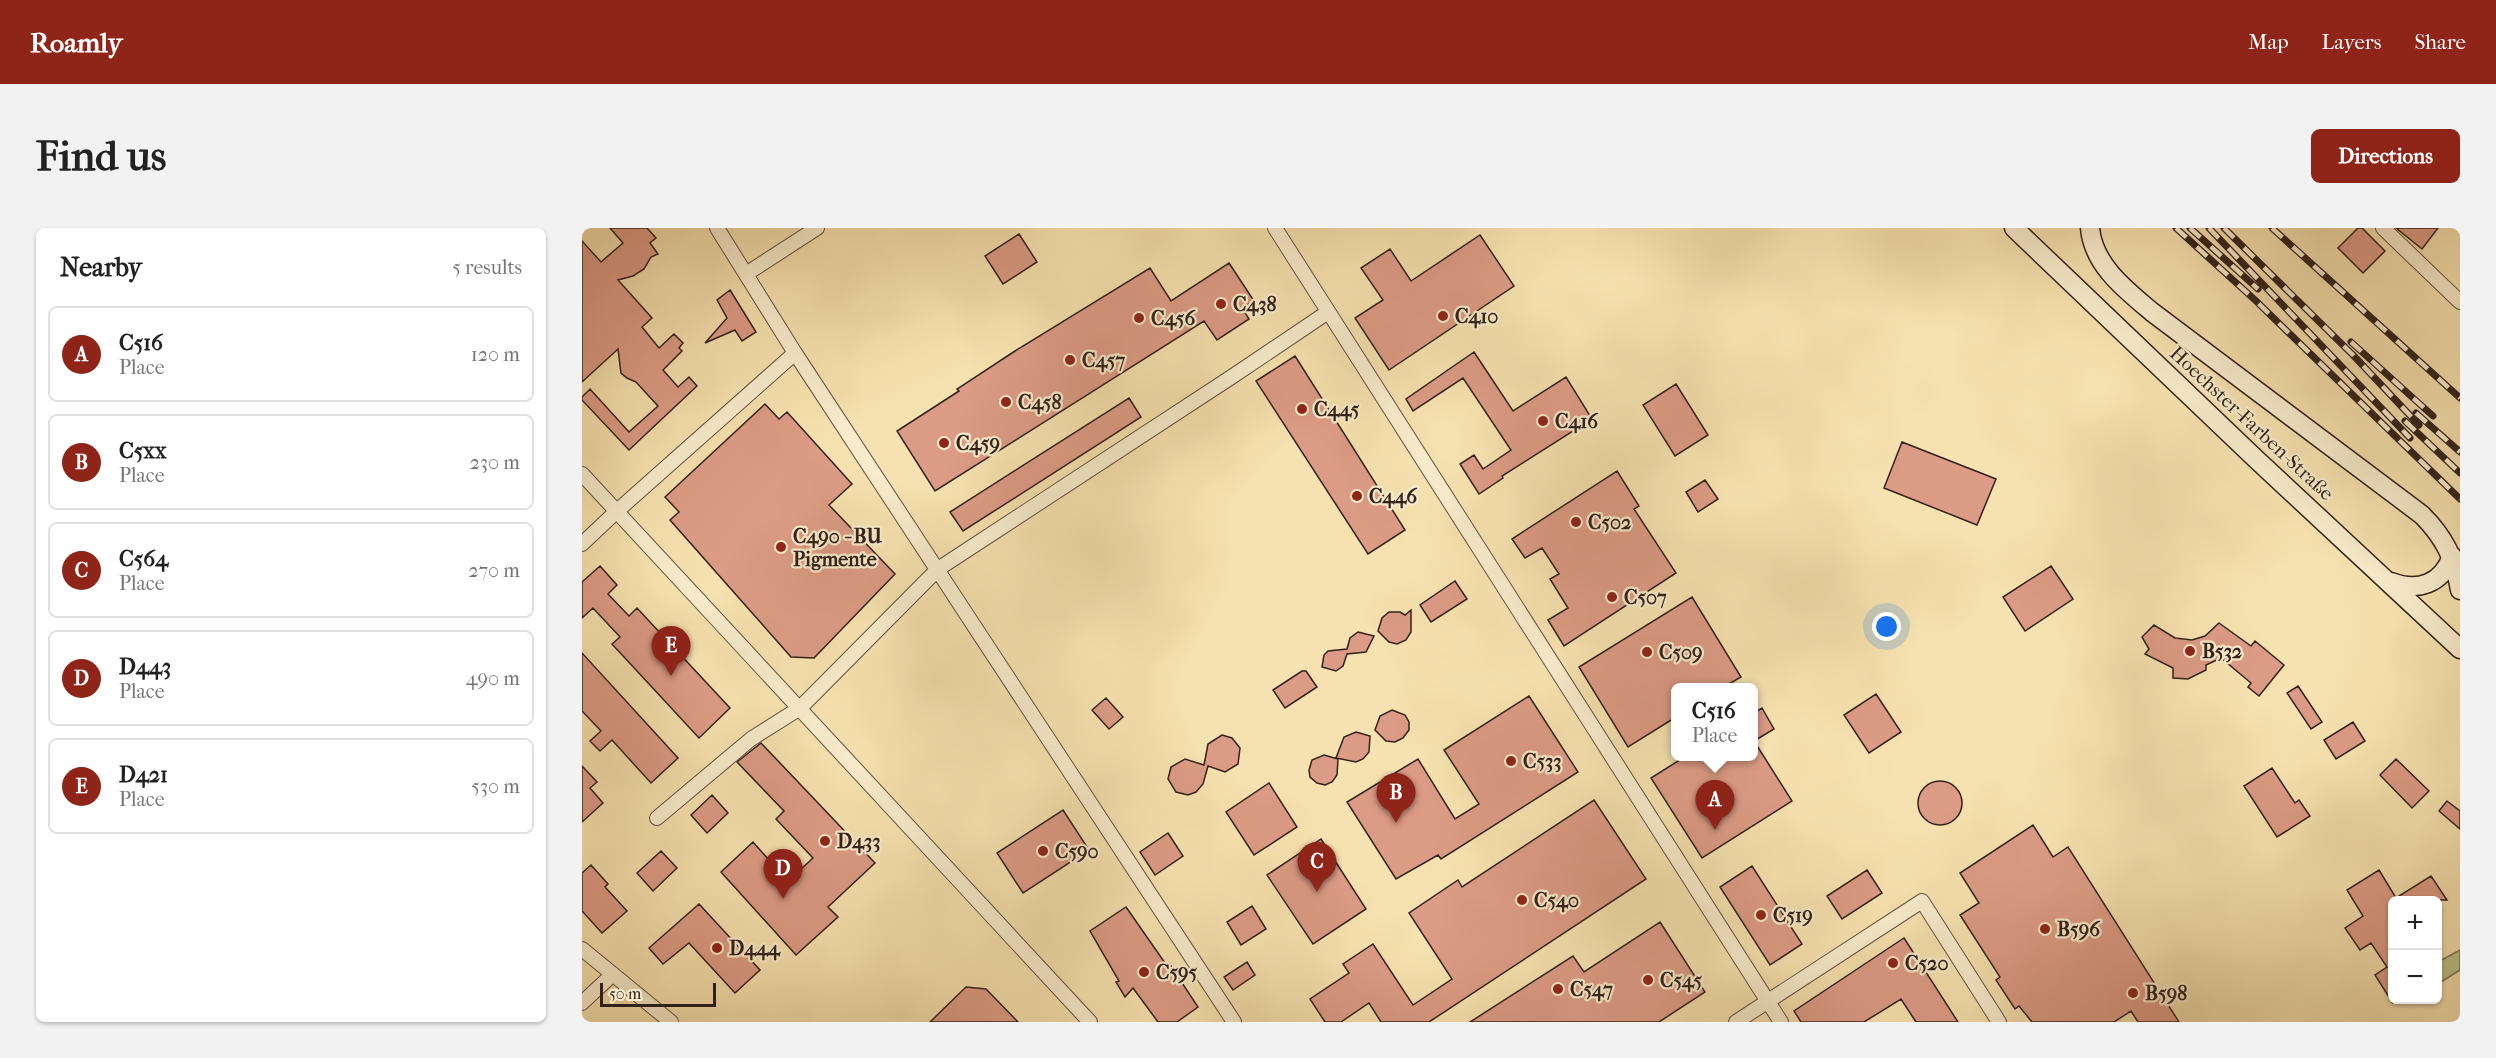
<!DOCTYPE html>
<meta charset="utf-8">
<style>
body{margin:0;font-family:"IM FELL French Canon",serif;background:#f2f2f2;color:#222}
.controls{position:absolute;right:18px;bottom:18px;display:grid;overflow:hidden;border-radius:9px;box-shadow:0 2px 4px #0004}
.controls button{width:54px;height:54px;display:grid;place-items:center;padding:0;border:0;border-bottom:2px solid #e0e0e0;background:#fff;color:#222;font:30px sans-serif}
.scale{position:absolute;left:18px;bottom:15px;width:116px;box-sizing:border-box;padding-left:6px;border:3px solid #32221a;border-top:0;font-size:16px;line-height:21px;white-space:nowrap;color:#32221a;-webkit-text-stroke:4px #f9eccc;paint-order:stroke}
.you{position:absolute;left:1305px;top:399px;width:21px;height:21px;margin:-15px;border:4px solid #fff;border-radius:50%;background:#1a73e8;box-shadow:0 0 0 9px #1a73e833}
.badge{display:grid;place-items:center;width:39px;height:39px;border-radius:50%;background:#8f2418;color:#fff;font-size:20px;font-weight:700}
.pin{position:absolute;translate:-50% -50px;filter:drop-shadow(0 2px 3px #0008)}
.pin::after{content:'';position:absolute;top:32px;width:21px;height:18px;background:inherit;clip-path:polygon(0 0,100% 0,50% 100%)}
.popup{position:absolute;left:1089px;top:455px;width:87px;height:78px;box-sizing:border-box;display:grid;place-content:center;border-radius:9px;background:#fff;filter:drop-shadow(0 2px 4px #0005);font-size:20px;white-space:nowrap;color:#767676}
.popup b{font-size:22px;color:#222}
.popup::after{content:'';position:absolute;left:50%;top:100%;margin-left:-12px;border:12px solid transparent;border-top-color:#fff}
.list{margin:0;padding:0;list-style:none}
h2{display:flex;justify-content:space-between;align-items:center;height:78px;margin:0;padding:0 24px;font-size:26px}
h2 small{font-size:20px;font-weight:400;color:#767676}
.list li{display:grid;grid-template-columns:39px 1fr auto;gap:18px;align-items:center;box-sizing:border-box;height:96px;margin:0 12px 12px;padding:0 12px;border:2px solid #e0e0e0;border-radius:9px}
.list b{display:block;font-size:22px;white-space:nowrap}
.list p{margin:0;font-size:20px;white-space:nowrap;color:#767676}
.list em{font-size:20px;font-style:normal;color:#767676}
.map{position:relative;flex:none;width:1878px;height:794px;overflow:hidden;border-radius:9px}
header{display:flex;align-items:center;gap:36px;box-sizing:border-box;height:84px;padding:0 30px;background:#8f2418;color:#fff}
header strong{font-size:28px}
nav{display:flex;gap:33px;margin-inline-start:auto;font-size:21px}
.intro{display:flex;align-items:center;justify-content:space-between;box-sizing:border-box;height:144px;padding:0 36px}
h1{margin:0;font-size:42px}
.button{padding:15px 27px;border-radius:9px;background:#8f2418;color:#fff;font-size:21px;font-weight:700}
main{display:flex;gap:36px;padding:0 36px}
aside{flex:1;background:#fff;border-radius:9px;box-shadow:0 2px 4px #0004}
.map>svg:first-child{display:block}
.green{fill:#bcc38b;stroke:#777252;stroke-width:1.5}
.building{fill:#dc9b85;stroke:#32221a;stroke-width:1.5}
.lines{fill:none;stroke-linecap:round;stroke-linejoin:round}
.street-casing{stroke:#635240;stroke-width:16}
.secondary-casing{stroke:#32221a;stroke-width:21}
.street{stroke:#f9eccc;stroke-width:14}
.secondary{stroke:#f9eccc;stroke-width:18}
.rail-casing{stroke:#32221a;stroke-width:7}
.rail{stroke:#f9eccc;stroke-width:4.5;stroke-dasharray:14;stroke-linecap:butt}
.poi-dot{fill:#8f2418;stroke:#f9eccc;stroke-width:2}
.labels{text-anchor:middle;stroke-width:4.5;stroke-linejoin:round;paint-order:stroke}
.poi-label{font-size:20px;font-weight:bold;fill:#32221a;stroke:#f9eccc;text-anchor:start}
.street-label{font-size:20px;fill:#32221a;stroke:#f9eccc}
</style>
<header>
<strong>Roamly</strong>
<nav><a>Map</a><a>Layers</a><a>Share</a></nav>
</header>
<div class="intro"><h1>Find us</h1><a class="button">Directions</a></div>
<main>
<aside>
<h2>Nearby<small>5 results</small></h2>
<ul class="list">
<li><span class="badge">A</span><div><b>C516</b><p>Place</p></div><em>120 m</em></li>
<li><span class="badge">B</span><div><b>C5xx</b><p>Place</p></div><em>230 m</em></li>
<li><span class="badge">C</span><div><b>C564</b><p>Place</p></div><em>270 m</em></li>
<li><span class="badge">D</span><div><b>D443</b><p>Place</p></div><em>490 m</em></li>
<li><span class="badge">E</span><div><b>D421</b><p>Place</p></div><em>530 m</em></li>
</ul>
</aside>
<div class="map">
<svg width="1878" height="794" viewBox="0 0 1878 794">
<rect width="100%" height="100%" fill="#f6e2b0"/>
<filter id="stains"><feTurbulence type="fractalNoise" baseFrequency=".00333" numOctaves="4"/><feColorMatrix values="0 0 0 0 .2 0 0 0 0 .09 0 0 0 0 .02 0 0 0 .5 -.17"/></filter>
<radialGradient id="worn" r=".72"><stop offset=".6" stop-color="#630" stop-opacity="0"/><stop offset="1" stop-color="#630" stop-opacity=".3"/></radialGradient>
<path class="green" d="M1878,722v20l-22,14v-22z"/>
<path class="building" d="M28,0h37l9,10 -6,5 8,11 -7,3 -7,12 -11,7 -15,4 34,38 -10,9 17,21 15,-14 9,9 -4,5 3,3 -19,19 15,17 11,-10 8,9 -68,64 -47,-50v-3l8,-8 39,43 29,-26 -22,-24 -9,-4 -6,-5 -3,-24 -36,33v-141l19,21 22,-19z
M1776,0h4l23,23 -22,22 -25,-25z
M1814,0h42l-16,21z
M437,6l18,28 -34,22 -18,-28z
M898,7l34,51 -125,84 -34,-52 28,-18 -22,-32 29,-19 21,32z
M647,35l25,38 -12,7 7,11 -32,21 -13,-19 -269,170 -38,-60 62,-40 -2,-2 58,-38 135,-83 21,33z
M148,62l26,42 -14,9 -7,-11 -30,13 22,-25 -10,-18z
M892,124l39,59 53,-34 26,42 -90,57 1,2 -24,16 -19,-30 14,-9 9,14 28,-19 -48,-72 -50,33 -7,-12z
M713,128l110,174 -37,24 -112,-173z
M1094,156l32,51 -33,21 -32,-51z
M547,170l12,19 -178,114 -13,-19z
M183,176l14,15 8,-7 65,72 -23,21 66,69 -81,84 -23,-1 -121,-137 9,-8 -14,-15z
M1320,214l94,37 -19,46 -93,-37z
M1035,243l22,35 -5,3 42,64 -112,73 -16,-26 20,-12 -18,-29 9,-5 -17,-26 -17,10 -13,-19z
M1123,252l13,19 -20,13 -12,-20z
M18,338l17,19 -9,9 21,22 8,-8 93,100 -31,30 -87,-94 8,-7 -27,-29 -11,10v-36z
M1469,338l22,33 -48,32 -22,-34z
M873,353l12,18 -36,23 -11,-17z
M1110,369l49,80 -17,10h-48v30l-48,30 -49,-80z
M829,382v22l-5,8 -9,4 -8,-2 -11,-11 4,-13 7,-6h11l5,3z
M1637,395l32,23 4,-5 29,24 -25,31 -11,-9 3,-4 -30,-25 -15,7v5l-18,9 -15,-1v-10l-28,-14 4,-5 -7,-12 12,-12 21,13 17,2 13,-4z
M776,404l16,4 -8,16 -19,2 -4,12 -7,5 -14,-4 2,-12 4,-4 19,-2 3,-11z
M0,425l96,105 -27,25 -39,-43 -12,11 -10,-10 11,-10 -19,-20z
M720,443h4l11,16 -32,21 -12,-18z
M1716,458l24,36 -11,7 -24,-36z
M1294,466l25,38 -32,21 -25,-38z
M947,468l49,76 -137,87 -3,-4 -42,24 -49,-77 71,-43 37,60 24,-15 -35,-54z
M524,470l17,19 -14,12 -17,-19z
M1180,480l12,21 -20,12 38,60 -90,57 -51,-80 35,-22h68v-43z
M810,482l13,5 4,7v8l-6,8 -8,4 -9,-1 -11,-11 5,-14z
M1771,494l12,19 -29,18 -12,-19z
M774,504l14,4 -1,16 -6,7 -7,3 -20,-4 8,-21z
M640,507l10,3 8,10 -2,16 -13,8 -17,-6 -5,18 -7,8 -8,3 -12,-3 -8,-13 3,-12 14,-8 19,6 4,-21z
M179,515l114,120 -47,44 10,10 -42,38 -75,-83 32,-30 35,39 25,-23 -37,-39 8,-8 -47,-49z
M742,527l14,4 -1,16 -5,7 -7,3 -8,-2 -7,-6 -1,-7 3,-10z
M1814,531l33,32 -17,17 -32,-33z
M0,538l15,16 -7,6 13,15 -21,19z
M1690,540l23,35 4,-3 11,16 -33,21 -33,-51z
M1336 575a22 22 0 1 1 44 0a22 22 0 1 1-44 0Z
M687,555l28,44 -43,28 -28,-43z
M130,567l16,18 -21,20 -16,-18z
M1012,572l52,79 -217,143h-48l-12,-19 -28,19h-16l-15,-23 39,-26 -6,-9 30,-20 40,61 39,-26 -43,-66 49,-33 4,7z
M1865,573l13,10v18l-21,-18z
M481,582l26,40 -66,43 -26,-40z
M1451,597l20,32 15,-10 111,175h-41l-7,-11 -17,11h-82l-13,-16 -4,3 -19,-29 4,-3 -40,-62 19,-12 -19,-30z
M586,605l15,23 -28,19 -15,-23z
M739,611l45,70 -53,35 -46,-69z
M79,623l16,17 -24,23 -16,-18z
M9,637l17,19 -3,3 22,24 -25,22 -20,-22v-38z
M1170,638l50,78 -32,21 -50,-78z
M1285,642l15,23 -40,26 -15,-23z
M1797,642l17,28 35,-22 16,24h-55v102l-17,-27 12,-8 -16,-24 -11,7 -15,-22 18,-12 -16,-26z
M117,676l61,66 -25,23 -46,-50 -26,21 -14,-16z
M670,678l14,23 -25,16 -14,-23z
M544,679l39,56h4l29,44 -21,15h-19l-25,-34 -8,9 -9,-15 3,-1 -29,-50z
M1078,694l45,70 -46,30h-189l103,-66 11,16z
M1322,710l54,84h-42l-15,-23 -37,23h-63l-7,-11z
M665,734l8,13 -22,15 -9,-13z
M384,759l20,2 32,33h-88z"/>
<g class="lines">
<defs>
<path id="street" d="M135,0l78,125 439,669
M693,0l506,794
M1801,0l77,74
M164,46l71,-46
M0,246l508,548
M0,316l35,-33 178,-158
M75,590l94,-79 49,-31 138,-139 295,-193 95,-64
M0,721l89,73
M0,775l31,-29
M1154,794l186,-121 77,121"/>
<path id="secondary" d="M1432,0l243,232 203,189
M1508,0c3,37 36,62 62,84l270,203c22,22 33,44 38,75
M1809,354c27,10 51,2 61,-26"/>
</defs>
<use href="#street" class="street-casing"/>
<use href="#secondary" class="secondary-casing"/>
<use href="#street" class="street"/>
<use href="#secondary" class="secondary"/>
<defs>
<path id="rail" d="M1594,0l79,72 205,199
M1608,0l68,61
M1627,0l201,210
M1642,0l129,127 66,70
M1690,0l188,170
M1769,114l82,74
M1834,185l44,39
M1823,193l55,52"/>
</defs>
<use href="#rail" class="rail-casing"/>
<use href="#rail" class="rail"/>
</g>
<g class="poi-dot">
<circle cx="639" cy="76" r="6"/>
<circle cx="861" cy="88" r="6"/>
<circle cx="557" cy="90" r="6"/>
<circle cx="488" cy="132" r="6"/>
<circle cx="424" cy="174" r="6"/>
<circle cx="720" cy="181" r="6"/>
<circle cx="961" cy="193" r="6"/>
<circle cx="362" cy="215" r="6"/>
<circle cx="775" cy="268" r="6"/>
<circle cx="994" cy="294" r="6"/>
<circle cx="199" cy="319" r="6"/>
<circle cx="1030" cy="369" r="6"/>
<circle cx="1608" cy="423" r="6"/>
<circle cx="1065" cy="424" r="6"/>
<circle cx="929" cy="533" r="6"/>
<circle cx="243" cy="613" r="6"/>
<circle cx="461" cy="623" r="6"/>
<circle cx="940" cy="672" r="6"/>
<circle cx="1179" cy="687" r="6"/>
<circle cx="1463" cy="701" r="6"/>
<circle cx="135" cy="720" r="6"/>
<circle cx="1311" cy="735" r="6"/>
<circle cx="562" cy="744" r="6"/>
<circle cx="1066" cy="752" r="6"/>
<circle cx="976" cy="761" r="6"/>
<circle cx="1551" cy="765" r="6"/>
</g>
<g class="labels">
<g class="poi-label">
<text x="651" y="83">C438</text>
<text x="873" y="95">C410</text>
<text x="569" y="97">C456</text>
<text x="500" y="139">C457</text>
<text x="436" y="181">C458</text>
<text x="732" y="188">C445</text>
<text x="973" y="200">C416</text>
<text x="374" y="222">C459</text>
<text x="787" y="275">C446</text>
<text x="1006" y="301">C502</text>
<text x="211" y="315">C490 - BU<tspan x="211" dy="23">Pigmente</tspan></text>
<text x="1042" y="376">C507</text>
<text x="1620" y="430">B532</text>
<text x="1077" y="431">C509</text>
<text x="941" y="540">C533</text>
<text x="255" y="620">D433</text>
<text x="473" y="630">C590</text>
<text x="952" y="679">C540</text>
<text x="1191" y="694">C519</text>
<text x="1475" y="708">B596</text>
<text x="147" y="727">D444</text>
<text x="1323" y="742">C520</text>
<text x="574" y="751">C595</text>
<text x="1078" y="759">C545</text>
<text x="988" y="768">C547</text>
<text x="1563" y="772">B598</text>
</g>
<g class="street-label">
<text transform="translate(1670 195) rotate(43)" y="7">Hoechster-Farben-Straße</text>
</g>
</g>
<rect width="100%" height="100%" filter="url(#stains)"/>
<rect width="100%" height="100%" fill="url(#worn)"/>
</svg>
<div class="controls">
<button>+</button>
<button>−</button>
</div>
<div class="scale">50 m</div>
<div class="you"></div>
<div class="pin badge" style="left:1133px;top:602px">A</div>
<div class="popup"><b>C516</b>Place</div>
<div class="pin badge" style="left:814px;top:595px">B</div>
<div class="pin badge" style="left:735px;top:664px">C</div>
<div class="pin badge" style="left:201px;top:671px">D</div>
<div class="pin badge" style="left:89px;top:448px">E</div>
</div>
</main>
